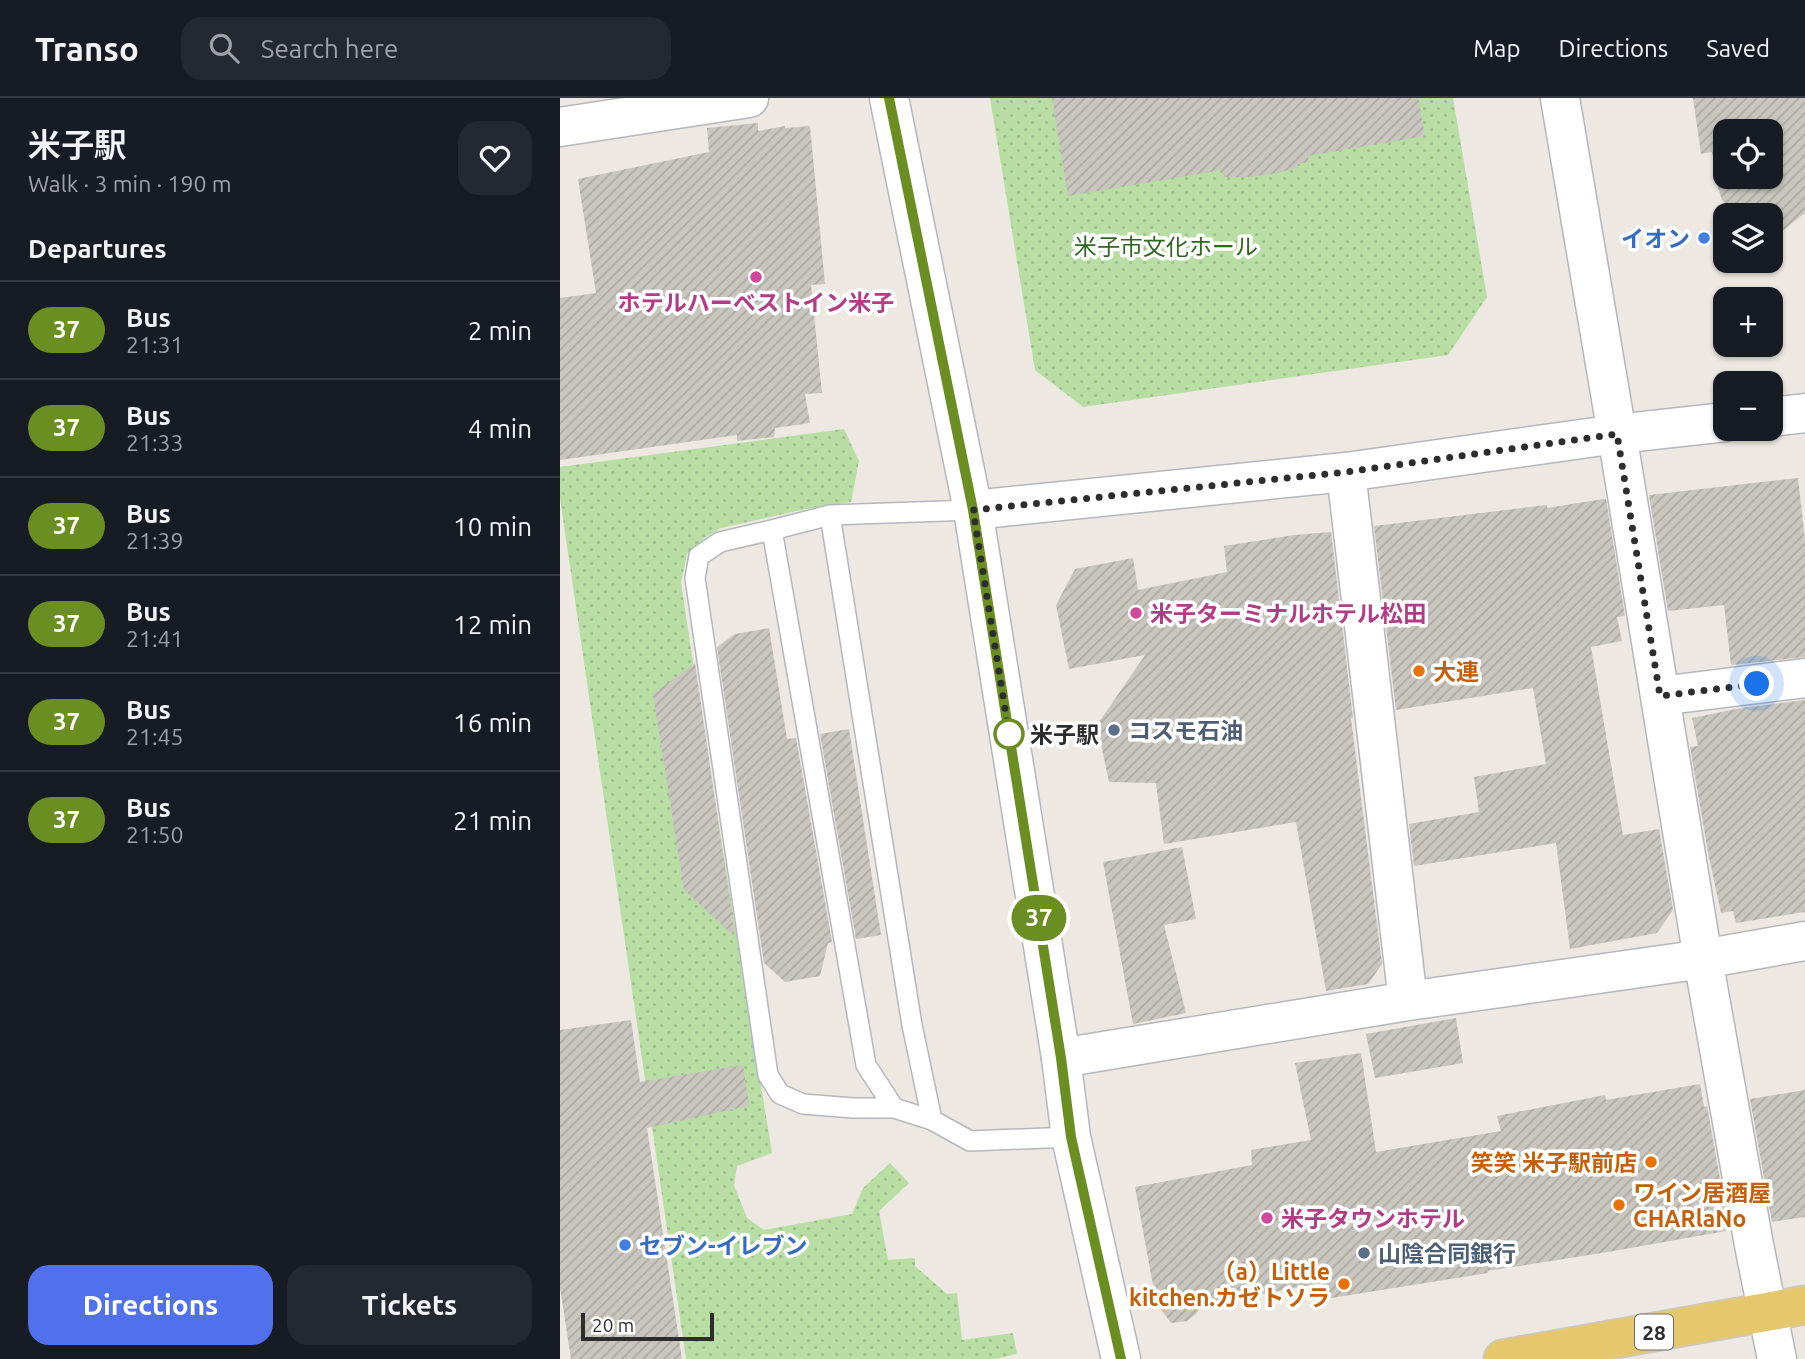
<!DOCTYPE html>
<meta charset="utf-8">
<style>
:root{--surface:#171b24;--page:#242831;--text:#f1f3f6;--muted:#9ea1a6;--line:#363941;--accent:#5170eb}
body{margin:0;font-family:Ubuntu,"Noto Sans JP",sans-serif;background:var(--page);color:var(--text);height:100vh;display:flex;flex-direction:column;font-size:26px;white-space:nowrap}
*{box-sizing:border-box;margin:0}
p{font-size:23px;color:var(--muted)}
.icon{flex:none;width:38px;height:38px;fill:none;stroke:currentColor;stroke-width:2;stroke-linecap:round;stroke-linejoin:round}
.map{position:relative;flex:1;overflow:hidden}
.side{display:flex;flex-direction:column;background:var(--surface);width:560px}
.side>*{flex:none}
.badge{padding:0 14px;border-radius:23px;font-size:24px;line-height:46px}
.buttons{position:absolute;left:1153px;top:21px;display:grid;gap:14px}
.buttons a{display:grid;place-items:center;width:70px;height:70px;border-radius:14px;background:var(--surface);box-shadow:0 2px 5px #0004;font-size:35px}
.scale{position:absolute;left:21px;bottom:18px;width:133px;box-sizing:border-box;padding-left:7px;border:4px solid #2d2d2d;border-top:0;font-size:19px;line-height:24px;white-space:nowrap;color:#2d2d2d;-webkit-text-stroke:5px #fff;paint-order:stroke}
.you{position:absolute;width:35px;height:35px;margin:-18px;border:5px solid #fff;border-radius:50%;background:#1a73e8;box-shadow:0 0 0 10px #1a73e833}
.map>.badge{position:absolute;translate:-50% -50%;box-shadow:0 0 0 4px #fff}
h2{padding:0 28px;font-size:26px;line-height:63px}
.round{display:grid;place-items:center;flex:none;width:74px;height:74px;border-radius:21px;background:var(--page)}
.summary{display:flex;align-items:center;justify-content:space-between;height:119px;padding:0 28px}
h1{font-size:33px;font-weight:600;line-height:52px}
.cta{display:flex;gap:14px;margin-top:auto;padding:14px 28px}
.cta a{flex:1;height:80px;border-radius:21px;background:var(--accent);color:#fff;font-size:28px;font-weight:600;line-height:80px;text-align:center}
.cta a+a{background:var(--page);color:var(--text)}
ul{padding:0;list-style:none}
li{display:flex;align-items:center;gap:21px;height:98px;padding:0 28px;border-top:2px solid var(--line)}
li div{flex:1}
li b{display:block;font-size:26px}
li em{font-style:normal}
li .badge{min-width:77px;font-weight:700;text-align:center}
header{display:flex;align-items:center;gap:42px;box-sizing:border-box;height:98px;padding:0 35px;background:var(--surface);border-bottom:2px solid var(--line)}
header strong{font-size:33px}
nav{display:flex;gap:38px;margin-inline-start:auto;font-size:24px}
.search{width:490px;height:63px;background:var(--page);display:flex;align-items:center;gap:18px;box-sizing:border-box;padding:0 24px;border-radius:21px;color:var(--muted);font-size:26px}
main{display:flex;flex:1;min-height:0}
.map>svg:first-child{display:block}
.park{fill:url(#park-dots)}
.building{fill:url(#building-hatch);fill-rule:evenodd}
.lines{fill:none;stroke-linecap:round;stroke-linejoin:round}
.service-casing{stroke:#b5b7bf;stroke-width:22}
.minor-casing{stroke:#b5b7bf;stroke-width:41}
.tertiary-casing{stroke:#b5b7bf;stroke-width:41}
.secondary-casing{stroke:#b5b7bf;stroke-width:41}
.primary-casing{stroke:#c8c8c8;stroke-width:41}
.service{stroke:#fff;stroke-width:19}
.minor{stroke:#fff;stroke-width:38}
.tertiary{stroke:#fff;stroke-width:38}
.secondary{stroke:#fff;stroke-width:38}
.primary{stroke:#e5c86e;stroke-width:38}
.line-casing{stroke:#fff;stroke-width:16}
.line{stroke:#6b8e23;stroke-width:10}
.walk{stroke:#2d2d2d;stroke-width:7;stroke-dasharray:0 12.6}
.shop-dot{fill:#3f7fe0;stroke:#fff;stroke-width:2.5}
.hotel-dot{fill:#d1479c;stroke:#fff;stroke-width:2.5}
.food-dot{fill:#e8710a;stroke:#fff;stroke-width:2.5}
.service-dot{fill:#5c6f8a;stroke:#fff;stroke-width:2.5}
.stop-dot{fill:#fff;stroke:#6b8e23;stroke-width:3.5}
.labels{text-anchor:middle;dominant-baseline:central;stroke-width:7;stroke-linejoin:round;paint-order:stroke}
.shield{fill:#fff;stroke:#6c6c6c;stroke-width:2}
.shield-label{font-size:21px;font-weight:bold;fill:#2d2d2d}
.shop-label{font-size:23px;font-weight:bold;fill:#366cbe;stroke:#fff;text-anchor:end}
.park-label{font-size:23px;fill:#316622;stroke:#fff}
.hotel-label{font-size:23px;font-weight:bold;fill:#b23c85;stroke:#fff;text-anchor:start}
.food-label{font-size:23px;font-weight:bold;fill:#c56008;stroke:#fff;text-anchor:start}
.service-label{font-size:23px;font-weight:bold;fill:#4e5e75;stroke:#fff;text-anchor:start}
.stop-label{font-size:23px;font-weight:bold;fill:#2d2d2d;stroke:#fff;text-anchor:start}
</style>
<header>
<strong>Transo</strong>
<div class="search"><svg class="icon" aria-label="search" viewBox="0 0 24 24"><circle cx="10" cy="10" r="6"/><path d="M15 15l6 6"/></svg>Search here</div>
<nav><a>Map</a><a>Directions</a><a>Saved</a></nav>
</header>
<main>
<section class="side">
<div class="summary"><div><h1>米子駅</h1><p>Walk · 3 min · 190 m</p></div><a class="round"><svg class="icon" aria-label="heart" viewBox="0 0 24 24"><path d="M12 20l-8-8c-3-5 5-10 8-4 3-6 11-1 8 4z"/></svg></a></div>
<h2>Departures</h2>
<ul>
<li><span class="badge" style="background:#6b8e23;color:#fff">37</span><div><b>Bus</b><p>21:31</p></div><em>2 min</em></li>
<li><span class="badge" style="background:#6b8e23;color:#fff">37</span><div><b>Bus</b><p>21:33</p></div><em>4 min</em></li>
<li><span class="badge" style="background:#6b8e23;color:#fff">37</span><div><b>Bus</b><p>21:39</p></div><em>10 min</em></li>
<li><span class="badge" style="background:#6b8e23;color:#fff">37</span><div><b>Bus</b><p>21:41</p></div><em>12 min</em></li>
<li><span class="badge" style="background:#6b8e23;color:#fff">37</span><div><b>Bus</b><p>21:45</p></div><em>16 min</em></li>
<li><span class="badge" style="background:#6b8e23;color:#fff">37</span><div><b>Bus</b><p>21:50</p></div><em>21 min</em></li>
</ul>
<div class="cta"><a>Directions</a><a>Tickets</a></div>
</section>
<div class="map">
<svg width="1245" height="1261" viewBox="0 0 1245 1261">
<defs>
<pattern id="park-dots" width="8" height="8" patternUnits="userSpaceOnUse" patternTransform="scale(1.75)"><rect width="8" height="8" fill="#b8dea3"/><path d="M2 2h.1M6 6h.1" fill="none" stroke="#9ebf8d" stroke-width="1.8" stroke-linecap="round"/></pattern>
<pattern id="building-hatch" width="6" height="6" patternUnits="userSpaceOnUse" patternTransform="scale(1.75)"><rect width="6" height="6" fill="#c9c6bf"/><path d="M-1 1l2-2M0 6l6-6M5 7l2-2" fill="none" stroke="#adaaa4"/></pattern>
</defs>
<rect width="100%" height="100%" fill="#ede8e1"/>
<path class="park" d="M 430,0 L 893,0 L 927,199 L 888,257 L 523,309 L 475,272 Z
M 284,331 L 299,363 L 291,404 L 241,412 L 161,430 L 143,441 L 127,456 L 121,485 L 142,623 L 212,1055 L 177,1068 L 174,1087 L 187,1120 L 204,1132 L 292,1116 L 303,1090 L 330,1065 L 349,1085 L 319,1113 L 328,1162 L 355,1160 L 355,1168 L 387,1196 L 397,1195 L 402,1242 L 453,1235 L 457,1256 L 435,1261 L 126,1261 L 0,400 L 0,369 Z"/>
<path class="building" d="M 492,0 L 858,0 L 865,38 L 748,58 L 749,64 L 738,66 L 738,70 L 711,76 L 689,79 L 663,79 L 662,72 L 508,98 Z
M 1133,0 L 1245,0 L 1245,115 L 1211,142 L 1211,117 L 1178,117 L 1172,113 L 1162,102 L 1157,87 L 1152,54 L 1141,56 ZM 1166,33 L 1211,33 L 1211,79 L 1166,79 Z
M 198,25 L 198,33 L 225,28 L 225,30 L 250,28 L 265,186 L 251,187 L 262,295 L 245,296 L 250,325 L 215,330 L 214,339 L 177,343 L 177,337 L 0,362 L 0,200 L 36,195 L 18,81 L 149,54 L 147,30 Z
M 1238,380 L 1245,442 L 1245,559 L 1171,567 L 1164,507 L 1108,513 L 1089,397 Z
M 1043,401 L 1046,401 L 1065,518 L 1057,519 L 1062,543 L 1031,549 L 1063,737 L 1099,731 L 1113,812 L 1097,835 L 1010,851 L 996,745 L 854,768 L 849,726 L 919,714 L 914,679 L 986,666 L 973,590 L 836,612 L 814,428 L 987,407 L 987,410 Z
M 771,434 L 793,620 L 791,620 L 822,866 L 808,886 L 766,893 L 736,724 L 604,746 L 596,685 L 549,684 L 537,627 L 585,557 L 509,571 L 496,507 L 515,471 L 573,460 L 578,492 L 667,474 L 664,448 L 734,437 Z
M 209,530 L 227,641 L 236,640 L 272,844 L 268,845 L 260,878 L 225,884 L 204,865 L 157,549 L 175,536 Z
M 135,565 L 175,839 L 124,792 L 93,596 Z
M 1245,602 L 1245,814 L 1176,825 L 1173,813 L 1161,815 L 1149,759 L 1149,760 L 1130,649 L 1138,648 L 1132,620 L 1176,611 Z
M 289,631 L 321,837 L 296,841 L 260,636 Z
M 622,749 L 636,821 L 604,827 L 626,915 L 573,926 L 543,764 Z
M 896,920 L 903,965 L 815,980 L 806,936 Z
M 71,922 L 80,984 L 183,967 L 189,1008 L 87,1030 L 122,1261 L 11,1261 L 0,1190 L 0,932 Z
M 801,955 L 816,1054 L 941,1033 L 937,1018 L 1045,997 L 1046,1002 L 1140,986 L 1144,1009 L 1147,1008 L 1169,1131 L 1166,1131 L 1166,1133 L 1048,1154 L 927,1173 L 928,1175 L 765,1201 L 762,1185 L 642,1207 L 636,1216 L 627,1223 L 611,1225 L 596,1204 L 575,1089 L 692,1067 L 691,1052 L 751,1042 L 735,965 Z
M 1245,992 L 1245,1119 L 1212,1124 L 1190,1001 Z"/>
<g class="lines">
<defs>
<path id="service" d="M 270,417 L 352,927 L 372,1022 L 410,1043 L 511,1039
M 212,432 L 306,967 L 334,1010 L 372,1022
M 334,1010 L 293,1010 L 243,1006 L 220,996 L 208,977 L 135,480 L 139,458 L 160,444 L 212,432 L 270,417 L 413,412"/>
<path id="minor" d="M 0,29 L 189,0
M 1057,336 L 1143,861 L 1194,1147 L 1217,1261
M 786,374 L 848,903
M 1100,598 L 1245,580
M 501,960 L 848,903 L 1143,861 L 1245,843"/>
<path id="tertiary" d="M 1211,319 L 1245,315
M 1057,336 L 1166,324
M 413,412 L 786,374 L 1057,336 L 1000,0"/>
<path id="secondary" d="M 329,0 L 413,412 L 501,960 L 511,1039 L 561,1261"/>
<path id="primary" d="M 943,1261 L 1245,1207"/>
</defs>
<use href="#service" class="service-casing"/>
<use href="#minor" class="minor-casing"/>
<use href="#tertiary" class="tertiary-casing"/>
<use href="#secondary" class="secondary-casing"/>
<use href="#primary" class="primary-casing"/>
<use href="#service" class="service"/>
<use href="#minor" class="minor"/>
<use href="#tertiary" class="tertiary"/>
<use href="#secondary" class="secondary"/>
<use href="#primary" class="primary"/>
</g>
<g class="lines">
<defs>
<path id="line" d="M 329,0 L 413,412 L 501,960 L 511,1039 L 561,1261"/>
</defs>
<use href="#line" class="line-casing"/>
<use href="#line" class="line"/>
<path class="walk" d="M 449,636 L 451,648 L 413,412 L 786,374 L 1057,336 L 1100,598 L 1197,586"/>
</g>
<g class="shop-dot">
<circle cx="1144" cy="140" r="7"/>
<circle cx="65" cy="1147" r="7"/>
</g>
<g class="hotel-dot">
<circle cx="196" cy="179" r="7"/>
<circle cx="576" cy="515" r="7"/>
<circle cx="707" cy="1120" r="7"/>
</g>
<g class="food-dot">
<circle cx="859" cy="573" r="7"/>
<circle cx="1091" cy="1064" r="7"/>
<circle cx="1059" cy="1107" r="7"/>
<circle cx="784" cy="1186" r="7"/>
</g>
<g class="service-dot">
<circle cx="554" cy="632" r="7"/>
<circle cx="804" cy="1155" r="7"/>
</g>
<circle class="stop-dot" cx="449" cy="636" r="14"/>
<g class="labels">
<rect class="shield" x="1075" y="1216.5" width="38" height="35" rx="5"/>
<g class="shield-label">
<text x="1094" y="1234">28</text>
</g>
<g class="shop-label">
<text x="1130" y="140">イオン</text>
<text x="79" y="1147" text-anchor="start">セブン-イレブン</text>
</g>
<g class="park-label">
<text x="606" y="148">米子市文化ホール</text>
</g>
<g class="hotel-label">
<text x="196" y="204" text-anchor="middle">ホテルハーベストイン米子</text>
<text x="590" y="515">米子ターミナルホテル松田</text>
<text x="721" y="1120">米子タウンホテル</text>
</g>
<g class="food-label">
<text x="873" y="573">大連</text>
<text x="1077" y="1064" text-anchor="end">笑笑 米子駅前店</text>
<text x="1073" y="1094">ワイン居酒屋<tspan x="1073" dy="26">CHARlaNo</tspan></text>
<text x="770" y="1173" text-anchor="end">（a）Little<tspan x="770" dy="26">kitchen.カゼトソラ</tspan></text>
</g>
<g class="service-label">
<text x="568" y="632">コスモ石油</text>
<text x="818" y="1155">山陰合同銀行</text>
</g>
<g class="stop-label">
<text x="470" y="636">米子駅</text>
</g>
</g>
</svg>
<div class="buttons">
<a><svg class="icon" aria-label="locate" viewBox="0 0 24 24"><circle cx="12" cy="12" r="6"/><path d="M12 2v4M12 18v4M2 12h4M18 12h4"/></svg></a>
<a><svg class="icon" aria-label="layers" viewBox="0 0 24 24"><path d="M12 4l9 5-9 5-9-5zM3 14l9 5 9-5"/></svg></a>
<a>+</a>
<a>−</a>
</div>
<div class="scale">20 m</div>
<div class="you" style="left:1197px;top:586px"></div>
<b class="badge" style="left:479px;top:820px;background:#6b8e23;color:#fff">37</b>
</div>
</main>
